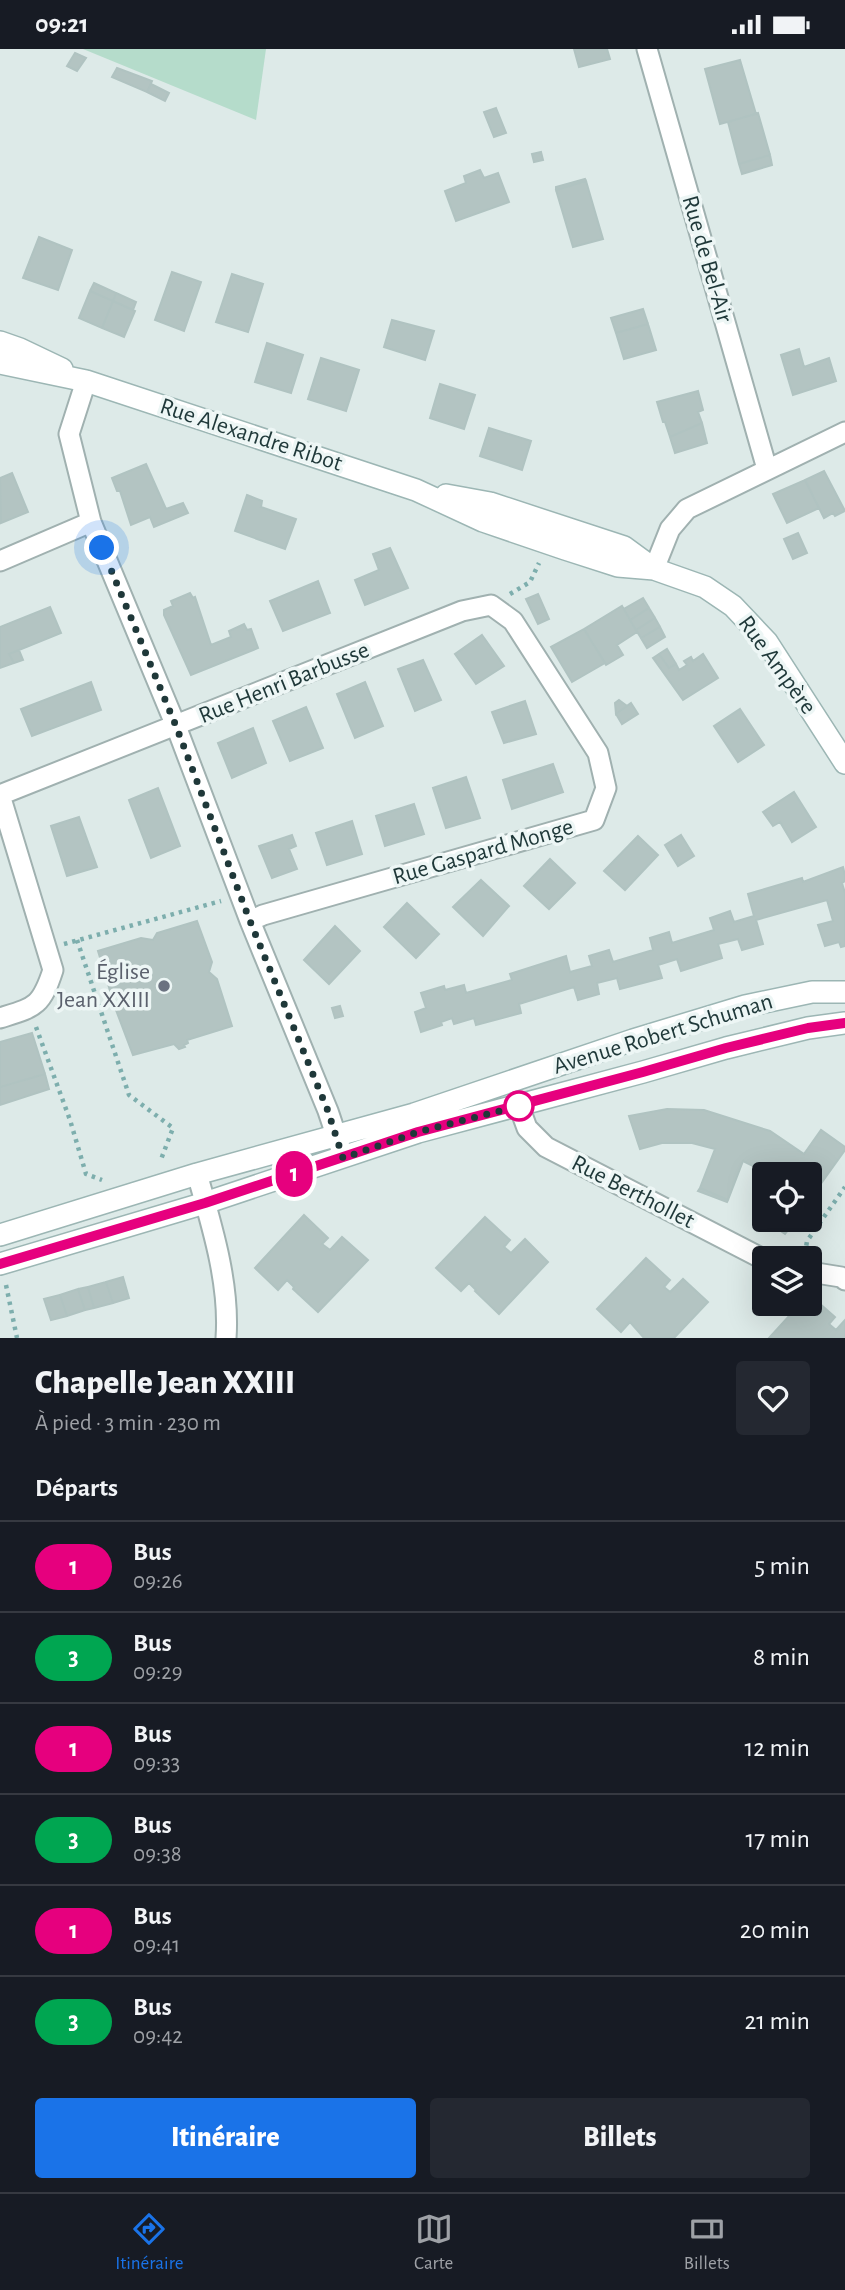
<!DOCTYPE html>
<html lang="fr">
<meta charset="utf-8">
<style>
:root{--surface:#171b24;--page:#242831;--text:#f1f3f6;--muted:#9ea1a6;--line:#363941;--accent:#1a73e8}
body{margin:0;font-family:"Alegreya Sans",sans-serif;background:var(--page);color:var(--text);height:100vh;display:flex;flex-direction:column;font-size:26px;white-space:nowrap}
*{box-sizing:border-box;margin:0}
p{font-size:23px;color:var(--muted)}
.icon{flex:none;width:38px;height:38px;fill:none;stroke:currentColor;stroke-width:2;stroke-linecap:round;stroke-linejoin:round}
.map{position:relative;height:1289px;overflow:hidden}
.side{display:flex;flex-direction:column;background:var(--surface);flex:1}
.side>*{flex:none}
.badge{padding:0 14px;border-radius:23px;font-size:24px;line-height:46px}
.fabs{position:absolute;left:752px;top:1113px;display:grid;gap:14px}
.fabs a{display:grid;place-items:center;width:70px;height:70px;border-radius:7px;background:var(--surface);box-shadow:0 7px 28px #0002;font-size:35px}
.you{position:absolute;width:35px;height:35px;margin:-18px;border:5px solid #fff;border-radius:50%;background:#1a73e8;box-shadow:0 0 0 10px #1a73e833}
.map>.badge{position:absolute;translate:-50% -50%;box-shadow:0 0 0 4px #fff}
h2{padding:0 35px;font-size:26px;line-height:63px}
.round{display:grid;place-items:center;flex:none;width:74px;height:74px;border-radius:7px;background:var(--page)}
.summary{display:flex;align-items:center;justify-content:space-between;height:119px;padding:0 35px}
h1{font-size:33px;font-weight:800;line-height:52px}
.cta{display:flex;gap:14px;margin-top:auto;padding:14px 35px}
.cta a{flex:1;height:80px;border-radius:7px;background:var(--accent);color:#fff;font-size:28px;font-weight:800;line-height:80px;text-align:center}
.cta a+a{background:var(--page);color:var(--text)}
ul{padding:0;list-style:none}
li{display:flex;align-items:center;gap:21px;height:91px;padding:0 35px;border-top:2px solid var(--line)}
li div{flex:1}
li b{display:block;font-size:26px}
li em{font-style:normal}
li .badge{min-width:77px;font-weight:700;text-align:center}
.status{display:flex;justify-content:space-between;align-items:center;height:49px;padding:0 35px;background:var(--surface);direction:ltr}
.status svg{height:19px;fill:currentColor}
.tab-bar{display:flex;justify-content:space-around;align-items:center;height:98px;border-top:2px solid var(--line);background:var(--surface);font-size:19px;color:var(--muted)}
.tab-bar a{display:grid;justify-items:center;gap:4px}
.tab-bar .current{color:var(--accent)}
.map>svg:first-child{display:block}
.green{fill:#b5dccb}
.building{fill:#b3c4c2;stroke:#b0c3c1;stroke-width:2}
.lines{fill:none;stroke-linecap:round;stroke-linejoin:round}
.minor-casing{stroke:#a0b1b0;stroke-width:23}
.secondary-casing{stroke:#9cb6b4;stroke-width:24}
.path{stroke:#7daead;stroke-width:4.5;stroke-dasharray:3.5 5;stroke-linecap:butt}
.minor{stroke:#fff;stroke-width:19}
.secondary{stroke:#fff;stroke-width:21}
.line-casing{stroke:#fff;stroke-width:16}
.line{stroke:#e6007e;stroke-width:10}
.walk{stroke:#1f3839;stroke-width:7;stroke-dasharray:0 12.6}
.worship-dot{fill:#6b7280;stroke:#edf6f5;stroke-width:2.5}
.stop-dot{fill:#fff;stroke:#e6007e;stroke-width:3.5}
.labels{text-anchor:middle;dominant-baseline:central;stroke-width:7;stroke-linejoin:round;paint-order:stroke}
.street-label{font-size:24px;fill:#1f3839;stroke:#edf6f5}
.worship-label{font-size:24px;fill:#5b616d;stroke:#edf6f5;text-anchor:end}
</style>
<div class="status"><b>09:21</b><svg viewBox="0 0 49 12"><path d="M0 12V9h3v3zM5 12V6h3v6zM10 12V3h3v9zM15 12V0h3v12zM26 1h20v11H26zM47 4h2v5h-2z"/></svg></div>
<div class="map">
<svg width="845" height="1289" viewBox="0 0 845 1289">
<rect width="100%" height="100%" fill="#ddeae8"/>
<path class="green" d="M 83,0 L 266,0 L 256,71 Z"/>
<path class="building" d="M 574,0 L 607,0 L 610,10 L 579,18 Z
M 75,4 L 86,9 L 77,22 L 67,17 Z
M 740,11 L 756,65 L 720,75 L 705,20 Z
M 117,19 L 152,32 L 147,43 L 112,28 Z
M 151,35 L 169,44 L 165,52 L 147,43 Z
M 496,59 L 506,84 L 494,88 L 484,63 Z
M 758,64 L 770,106 L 739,115 L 728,73 Z
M 541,103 L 543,111 L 534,113 L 532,105 Z
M 770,106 L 772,116 L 742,125 L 739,115 Z
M 480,121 L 484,129 L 498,124 L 509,153 L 456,172 L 445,142 L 466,134 L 464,127 Z
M 585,130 L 586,132 L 556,141 L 556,138 Z
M 586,132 L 603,190 L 573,198 L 556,141 Z
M 39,188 L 72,201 L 58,241 L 23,229 Z
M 172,223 L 201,233 L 184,282 L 155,271 Z
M 232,225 L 263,235 L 248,283 L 216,273 Z
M 94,234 L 116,244 L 113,252 L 90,242 Z
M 90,242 L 113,252 L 102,279 L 79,269 Z
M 116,244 L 136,253 L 133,261 L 113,252 Z
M 113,252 L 135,262 L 124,288 L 102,279 Z
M 643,260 L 648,275 L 616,284 L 611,269 Z
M 392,271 L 434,282 L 425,311 L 384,298 Z
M 648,275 L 656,301 L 624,310 L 616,284 Z
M 267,294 L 303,306 L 291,344 L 255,333 Z
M 799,300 L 804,318 L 829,309 L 836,332 L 793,346 L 781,306 Z
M 321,309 L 359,321 L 346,362 L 308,350 Z
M 440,335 L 475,346 L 464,380 L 430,369 Z
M 698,342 L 703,361 L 698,363 L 702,374 L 670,388 L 665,373 L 663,373 L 657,353 Z
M 702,374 L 707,394 L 675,404 L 670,388 Z
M 489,379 L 531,392 L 522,421 L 480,407 Z
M 146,415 L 166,460 L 183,454 L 188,464 L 154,478 L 150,468 L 131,476 L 120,442 L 117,442 L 112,429 Z
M 824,422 L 845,462 L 835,467 L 833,464 L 824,469 L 805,431 Z
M 12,424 L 28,463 L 1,474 L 0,429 Z
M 805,431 L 819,459 L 787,474 L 773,445 Z
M 247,446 L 262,452 L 261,458 L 296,470 L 285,500 L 235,482 Z
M 798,484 L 807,504 L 793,510 L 784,490 Z
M 390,499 L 408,539 L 365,556 L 355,531 L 379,521 L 373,505 Z
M 318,532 L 330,564 L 283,582 L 270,552 Z
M 190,544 L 193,549 L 195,548 L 211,596 L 231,588 L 229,582 L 244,575 L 247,581 L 251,580 L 258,599 L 191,626 L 164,566 L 164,561 L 173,557 L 171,552 Z
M 538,545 L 549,570 L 538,575 L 526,550 Z
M 643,549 L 649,559 L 630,571 L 624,560 Z
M 622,557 L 637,583 L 617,596 L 623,606 L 606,616 L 584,580 Z
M 50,558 L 61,584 L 9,605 L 14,614 L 0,619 L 0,578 Z
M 649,559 L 655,569 L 636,581 L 630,571 Z
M 655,569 L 660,578 L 641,589 L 636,581 Z
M 660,578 L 665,588 L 647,599 L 641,589 Z
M 584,580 L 605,614 L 572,633 L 551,598 Z
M 482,586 L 504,617 L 476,635 L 455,605 Z
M 667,600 L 676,615 L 669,619 L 659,605 Z
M 19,601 L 23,611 L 14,614 L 9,605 Z
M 659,605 L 669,619 L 676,615 L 679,621 L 687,616 L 684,612 L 691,608 L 693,612 L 703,605 L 718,629 L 683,651 L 653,609 Z
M 423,611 L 441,651 L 415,662 L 398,620 Z
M 91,633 L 101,661 L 32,687 L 21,660 Z
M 365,633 L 383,677 L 355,689 L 337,645 Z
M 619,651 L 627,657 L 616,665 L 615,654 Z
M 525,652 L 536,685 L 504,694 L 492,663 Z
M 631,654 L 638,665 L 622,675 L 616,665 Z
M 306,658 L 323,699 L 290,712 L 273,672 Z
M 740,660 L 764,696 L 738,713 L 714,677 Z
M 253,679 L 266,714 L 232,729 L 218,694 Z
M 553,715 L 563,743 L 512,760 L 503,731 Z
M 466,728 L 480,769 L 446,779 L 433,739 Z
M 158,739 L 180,797 L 151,809 L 129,751 Z
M 794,743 L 816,778 L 792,793 L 780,773 L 773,777 L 763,763 Z
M 414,755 L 424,785 L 385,797 L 376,767 Z
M 79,768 L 97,818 L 67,827 L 51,777 Z
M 352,772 L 362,805 L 327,816 L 316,784 Z
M 292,786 L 296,797 L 289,800 L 297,820 L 272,829 L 259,797 Z
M 681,786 L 694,807 L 678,817 L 665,796 Z
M 638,787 L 658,806 L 625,841 L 604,822 Z
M 550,810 L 575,834 L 549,860 L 524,837 Z
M 843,818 L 845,826 L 845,832 L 842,834 L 845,844 L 845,897 L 841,898 L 839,893 L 825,897 L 818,876 L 833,872 L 827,851 L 756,871 L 763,895 L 742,901 L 738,890 L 718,895 L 722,909 L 681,922 L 677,910 L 658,916 L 662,929 L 620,940 L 617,929 L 597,934 L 599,945 L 578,951 L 574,938 L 519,955 L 521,964 L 476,976 L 474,969 L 454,975 L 452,969 L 441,973 L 442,976 L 421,983 L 415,963 L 426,959 L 421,944 L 444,937 L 445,941 L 464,936 L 466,944 L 512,931 L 510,925 L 566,907 L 570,923 L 592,917 L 589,907 L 609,901 L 613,913 L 653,901 L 650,889 L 669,883 L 672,894 L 714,881 L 710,869 L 730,862 L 734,873 L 754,867 L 748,845 L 802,829 L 803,833 Z
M 481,831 L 509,857 L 483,887 L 453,858 Z
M 407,854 L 439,885 L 416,909 L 384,878 Z
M 197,872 L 212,913 L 209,923 L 217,930 L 232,977 L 187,991 L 188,994 L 184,996 L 185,998 L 179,1000 L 174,995 L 133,1006 L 116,961 L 121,952 L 119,948 L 111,945 L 98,902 L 141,889 L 153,891 L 157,884 Z
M 335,877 L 360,902 L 329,935 L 304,911 Z
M 340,957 L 343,967 L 335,969 L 332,959 Z
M 32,984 L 45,1025 L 0,1038 L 0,993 Z
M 45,1025 L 49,1040 L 0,1056 L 0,1038 Z
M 667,1060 L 704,1061 L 770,1082 L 804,1105 L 821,1081 L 845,1098 L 845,1101 L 810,1150 L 810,1125 L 769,1125 L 743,1112 L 728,1151 L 700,1139 L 715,1100 L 692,1094 L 662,1094 L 640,1100 L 629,1067 Z
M 700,1139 L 728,1151 L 727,1153 L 698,1142 Z
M 304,1166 L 328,1189 L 322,1195 L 330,1201 L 342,1188 L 368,1211 L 318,1263 L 293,1240 L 294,1238 L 287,1231 L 278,1241 L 255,1219 Z
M 759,1166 L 765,1171 L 789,1180 L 785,1185 L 759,1167 Z
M 485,1168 L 510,1191 L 504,1198 L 511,1204 L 525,1190 L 548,1213 L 499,1265 L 475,1242 L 476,1241 L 469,1234 L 461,1242 L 436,1219 Z
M 769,1171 L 796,1171 L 789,1180 Z
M 646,1209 L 670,1231 L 664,1238 L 670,1243 L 683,1230 L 708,1253 L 674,1289 L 644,1289 L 630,1273 L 621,1283 L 597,1260 Z
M 123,1228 L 129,1249 L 113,1254 L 106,1233 Z
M 106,1233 L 113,1254 L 94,1259 L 88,1238 Z
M 88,1238 L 94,1259 L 85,1261 L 78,1240 Z
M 78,1240 L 85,1261 L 67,1267 L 60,1246 Z
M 60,1246 L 67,1267 L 51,1271 L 44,1250 Z
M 810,1246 L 835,1268 L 829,1275 L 836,1281 L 845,1271 L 845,1289 L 769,1289 L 800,1255 L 810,1255 Z"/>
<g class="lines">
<defs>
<path id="minor" d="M 647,0 L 767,420
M 86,332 L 69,385 L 91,473 L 176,677 L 250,872 L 328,1062 L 341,1101
M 0,512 L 91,473
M 654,520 L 670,480 L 687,460 L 845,383
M 0,746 L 462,562 L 491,556 L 513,572 L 598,704 L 606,739 L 594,771 L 263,866 L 250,872
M 0,969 C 35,958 41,958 53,921 L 0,746
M 519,1057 L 527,1079 L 546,1098 L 765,1211
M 197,1125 C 212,1177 230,1235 226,1289
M 810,1223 L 841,1228 L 845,1231"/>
<path id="secondary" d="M 0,293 L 20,300 L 62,320
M 0,314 L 86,332 L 416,441 L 483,472 L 565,500 L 618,517 L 654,520 L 705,538 L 733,557 L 767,593 L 845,714
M 446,446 L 490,454 L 624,498 L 654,520
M 0,1186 L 197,1125 L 414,1065 L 633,991 L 745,957 L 812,943 L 845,943
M 0,1215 L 205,1154 L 418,1083 L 643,1023 L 726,999 L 808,979 L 845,974"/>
</defs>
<use href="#minor" class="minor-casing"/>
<use href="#secondary" class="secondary-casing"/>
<path class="path" d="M 510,545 L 530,533 L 539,514
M 77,891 L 129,1046 L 173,1079 L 160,1113
M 64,895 L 221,852
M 36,978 L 70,1071 L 86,1125 L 102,1131
M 805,1205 L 807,1192 L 845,1138
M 6,1236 L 17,1289"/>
<use href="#minor" class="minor"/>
<use href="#secondary" class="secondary"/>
</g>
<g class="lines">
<defs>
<path id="line" d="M 0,1215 L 205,1154 L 418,1083 L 643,1023 L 726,999 L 808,979 L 845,974"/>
</defs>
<use href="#line" class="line-casing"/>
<use href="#line" class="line"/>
<path class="walk" d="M 102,499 L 176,677 L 250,872 L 328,1062 L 343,1109 L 418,1083 L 519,1057"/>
</g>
<circle class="worship-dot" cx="164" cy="937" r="7"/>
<circle class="stop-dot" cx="519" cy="1057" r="14"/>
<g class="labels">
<g class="street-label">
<text transform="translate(707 210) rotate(74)">Rue de Bel-Air</text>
<text transform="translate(251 386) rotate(18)">Rue Alexandre Ribot</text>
<text transform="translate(777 616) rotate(54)">Rue Ampère</text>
<text transform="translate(284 634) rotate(-22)">Rue Henri Barbusse</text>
<text transform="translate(483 803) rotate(-16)">Rue Gaspard Monge</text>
<text transform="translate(663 985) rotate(-17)">Avenue Robert Schuman</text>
<text transform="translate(633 1143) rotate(27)">Rue Berthollet</text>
</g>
<g class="worship-label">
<text x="150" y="923">Église<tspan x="150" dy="28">Jean XXIII</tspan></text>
</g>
</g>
</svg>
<div class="fabs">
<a><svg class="icon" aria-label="locate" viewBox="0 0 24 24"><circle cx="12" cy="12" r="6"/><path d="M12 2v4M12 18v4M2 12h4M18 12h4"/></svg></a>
<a><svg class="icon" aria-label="layers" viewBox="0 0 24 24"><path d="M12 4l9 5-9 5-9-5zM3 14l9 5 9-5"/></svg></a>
</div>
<div class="you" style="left:102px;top:499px"></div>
<b class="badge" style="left:294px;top:1125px;background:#e6007e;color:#fff">1</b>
</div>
<section class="side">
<div class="summary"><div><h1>Chapelle Jean XXIII</h1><p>À pied · 3 min · 230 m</p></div><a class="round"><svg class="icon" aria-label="heart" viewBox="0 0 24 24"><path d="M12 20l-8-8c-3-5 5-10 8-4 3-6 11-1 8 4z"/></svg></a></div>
<h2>Départs</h2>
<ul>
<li><span class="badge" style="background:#e6007e;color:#fff">1</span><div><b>Bus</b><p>09:26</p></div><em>5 min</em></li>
<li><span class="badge" style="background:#00a651;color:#fff">3</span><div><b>Bus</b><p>09:29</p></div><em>8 min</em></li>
<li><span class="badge" style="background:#e6007e;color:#fff">1</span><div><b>Bus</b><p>09:33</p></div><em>12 min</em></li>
<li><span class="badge" style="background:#00a651;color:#fff">3</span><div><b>Bus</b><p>09:38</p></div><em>17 min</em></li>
<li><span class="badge" style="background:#e6007e;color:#fff">1</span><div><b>Bus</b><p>09:41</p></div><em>20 min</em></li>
<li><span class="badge" style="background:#00a651;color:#fff">3</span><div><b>Bus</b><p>09:42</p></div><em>21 min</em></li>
</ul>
<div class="cta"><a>Itinéraire</a><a>Billets</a></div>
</section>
<nav class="tab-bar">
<a class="current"><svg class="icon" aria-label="directions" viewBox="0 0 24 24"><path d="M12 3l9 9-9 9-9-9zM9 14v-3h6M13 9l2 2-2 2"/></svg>Itinéraire</a>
<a><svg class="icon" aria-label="map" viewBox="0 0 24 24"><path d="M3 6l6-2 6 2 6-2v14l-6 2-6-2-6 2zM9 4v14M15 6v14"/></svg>Carte</a>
<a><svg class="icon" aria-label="tickets" viewBox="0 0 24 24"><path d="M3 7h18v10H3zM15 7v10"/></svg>Billets</a>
</nav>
